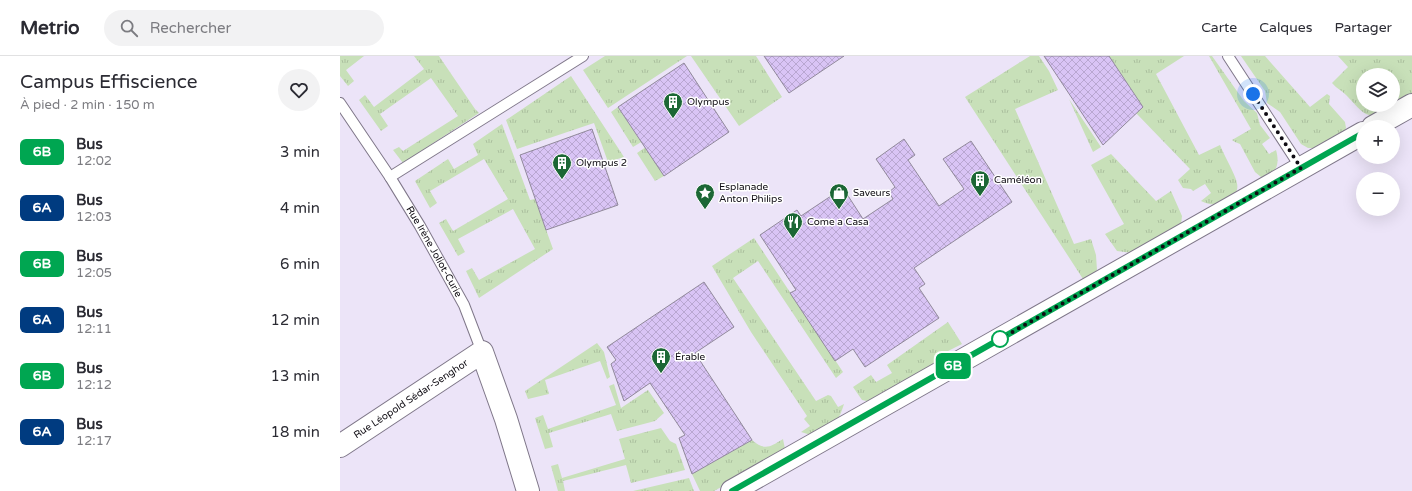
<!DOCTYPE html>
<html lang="fr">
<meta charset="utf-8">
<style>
:root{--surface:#fff;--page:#f2f2f3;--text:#2b2b33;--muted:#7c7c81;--line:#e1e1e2}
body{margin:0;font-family:"Varela Round",sans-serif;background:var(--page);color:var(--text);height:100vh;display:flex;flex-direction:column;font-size:15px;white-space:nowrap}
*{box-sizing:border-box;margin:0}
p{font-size:13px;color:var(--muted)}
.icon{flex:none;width:22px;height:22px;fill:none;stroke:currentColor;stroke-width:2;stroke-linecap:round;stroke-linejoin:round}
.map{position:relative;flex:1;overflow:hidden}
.sheet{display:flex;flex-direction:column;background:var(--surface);width:340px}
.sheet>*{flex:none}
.badge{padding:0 8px;border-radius:6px;font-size:14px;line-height:26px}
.controls{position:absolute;left:1016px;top:12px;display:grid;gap:8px}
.controls a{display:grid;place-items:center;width:44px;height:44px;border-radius:50%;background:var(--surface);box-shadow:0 4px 16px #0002;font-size:20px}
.you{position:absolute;width:20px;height:20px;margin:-10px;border:3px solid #fff;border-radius:50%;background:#1a73e8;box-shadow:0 0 0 6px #1a73e833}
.map>.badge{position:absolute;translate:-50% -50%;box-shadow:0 0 0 2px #fff}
.round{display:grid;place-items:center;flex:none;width:42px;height:42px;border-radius:21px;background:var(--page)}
.head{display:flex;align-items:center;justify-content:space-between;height:68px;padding:0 20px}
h1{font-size:19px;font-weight:600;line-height:30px}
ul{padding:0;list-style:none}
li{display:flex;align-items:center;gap:12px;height:56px;padding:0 20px}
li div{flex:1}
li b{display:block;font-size:15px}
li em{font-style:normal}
li .badge{min-width:44px;font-weight:700;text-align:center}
header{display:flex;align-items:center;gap:24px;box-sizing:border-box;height:56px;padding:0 20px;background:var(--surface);border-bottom:1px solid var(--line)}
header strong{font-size:19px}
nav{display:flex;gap:22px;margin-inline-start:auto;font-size:14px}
.search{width:280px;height:36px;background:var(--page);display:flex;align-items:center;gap:10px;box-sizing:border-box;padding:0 14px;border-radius:22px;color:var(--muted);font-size:15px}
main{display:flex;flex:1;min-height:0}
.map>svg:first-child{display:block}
.grass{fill:url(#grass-tufts);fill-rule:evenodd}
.building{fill:url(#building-cross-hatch);stroke:#91899b}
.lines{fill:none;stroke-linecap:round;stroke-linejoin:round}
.lane-casing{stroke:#7f7789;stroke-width:12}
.secondary-casing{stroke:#7f7789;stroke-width:24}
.lane{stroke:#fff;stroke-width:10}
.secondary{stroke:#fff;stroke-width:22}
.line-casing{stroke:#fff;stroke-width:9}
.line{stroke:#00a651;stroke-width:6}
.walk{stroke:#0f0c13;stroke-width:4;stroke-dasharray:0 7.2}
.stop-dot{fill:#fff;stroke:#00a651;stroke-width:2}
.labels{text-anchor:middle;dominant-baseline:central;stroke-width:3;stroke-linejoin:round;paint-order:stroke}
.poi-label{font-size:10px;fill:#0f0c13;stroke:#fff;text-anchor:start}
.street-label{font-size:10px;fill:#0f0c13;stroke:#fff}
</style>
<header>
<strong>Metrio</strong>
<div class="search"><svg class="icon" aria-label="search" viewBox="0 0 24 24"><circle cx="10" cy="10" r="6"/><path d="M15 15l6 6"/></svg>Rechercher</div>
<nav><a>Carte</a><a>Calques</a><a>Partager</a></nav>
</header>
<main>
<section class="sheet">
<div class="head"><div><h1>Campus Effiscience</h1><p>À pied · 2 min · 150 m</p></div><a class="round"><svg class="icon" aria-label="heart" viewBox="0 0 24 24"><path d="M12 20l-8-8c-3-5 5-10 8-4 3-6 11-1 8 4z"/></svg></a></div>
<ul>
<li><span class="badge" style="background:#00a651;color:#fff">6B</span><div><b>Bus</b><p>12:02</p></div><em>3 min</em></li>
<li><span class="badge" style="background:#003b80;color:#fff">6A</span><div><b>Bus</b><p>12:03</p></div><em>4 min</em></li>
<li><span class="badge" style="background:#00a651;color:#fff">6B</span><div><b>Bus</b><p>12:05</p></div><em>6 min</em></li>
<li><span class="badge" style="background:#003b80;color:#fff">6A</span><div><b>Bus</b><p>12:11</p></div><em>12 min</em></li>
<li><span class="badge" style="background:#00a651;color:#fff">6B</span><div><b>Bus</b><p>12:12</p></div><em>13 min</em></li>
<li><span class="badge" style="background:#003b80;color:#fff">6A</span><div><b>Bus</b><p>12:17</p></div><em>18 min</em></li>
</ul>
</section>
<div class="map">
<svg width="1072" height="435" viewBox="0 0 1072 435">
<defs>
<pattern id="grass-tufts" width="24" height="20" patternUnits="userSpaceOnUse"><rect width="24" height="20" fill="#c8e0b9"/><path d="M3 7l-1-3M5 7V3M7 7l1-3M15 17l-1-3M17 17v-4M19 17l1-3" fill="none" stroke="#abbf9e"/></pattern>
<pattern id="building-cross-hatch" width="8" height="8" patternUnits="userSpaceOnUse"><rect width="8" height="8" fill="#d9c4f5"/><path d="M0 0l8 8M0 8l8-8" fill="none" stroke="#b9a7d1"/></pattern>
</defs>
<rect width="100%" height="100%" fill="#ece4f8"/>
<path class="grass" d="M 0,0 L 24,0 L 6,14 L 14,25 L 8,30 L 0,20 Z
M 74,0 L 99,0 L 135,53 L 139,57 L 63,107 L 53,94 L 59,91 L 63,95 L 118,60 L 91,22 L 40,58 L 48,70 L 41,75 L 19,44 L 25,39 L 34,51 L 84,13 Z
M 265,0 L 347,0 L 268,52 L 243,14 Z
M 351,0 L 416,0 L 442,41 L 399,70 Z
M 690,0 L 699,0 L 709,15 L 718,34 L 675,53 L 734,188 L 751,183 L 756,199 L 757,214 L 748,223 L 743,223 L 625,41 Z
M 769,0 L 844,0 L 816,18 L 859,99 L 880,89 C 883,96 887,104 891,112 C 898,127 903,136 885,145 C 876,150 870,149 861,145 L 871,137 L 865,128 L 853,135 L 851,133 L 843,132 L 838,124 L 850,113 L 796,57 L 803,51 Z
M 869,0 L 872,0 L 904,45 L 917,57 L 920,69 L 930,82 L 922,88 L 929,98 L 936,94 C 940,107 937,120 921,121 L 915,116 L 900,88 L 895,86 L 892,84 L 911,73 Z
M 901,0 L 925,0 L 970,51 L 987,38 L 990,40 L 989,48 L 1005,66 L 1006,72 L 1003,78 L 976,92 L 968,92 L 961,88 L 940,56 L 927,47 L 925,35 Z
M 998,0 L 1072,0 L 1072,41 C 1063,46 1039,62 1029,59 C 1021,57 1014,47 1008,41 C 1003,35 997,33 992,27 L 1008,11 ZM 1023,19 L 1053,19 L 1053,49 L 1023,49 Z
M 231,20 L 284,101 L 268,106 L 254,67 L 177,93 L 166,64 Z
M 729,43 L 761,91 L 753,96 Z
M 278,51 L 299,83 L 310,75 L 313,79 L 293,91 L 271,56 Z
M 162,68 L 190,144 L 195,143 L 213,193 L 139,242 L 126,215 L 132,212 L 139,224 L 195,193 L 173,153 L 118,183 L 125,196 L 118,200 L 99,167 L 106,163 L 113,175 L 168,143 L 144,103 L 90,135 L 97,147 L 90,152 L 75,125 L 108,103 L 114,113 L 138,99 L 133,88 Z
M 316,84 L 318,87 L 307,94 L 324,120 L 315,125 L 297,97 Z
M 771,98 L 816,145 L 831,135 L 842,160 L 841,168 L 834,175 L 792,197 L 777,195 L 765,178 L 784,168 L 751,109 Z
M 414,182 L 503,316 L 496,322 L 418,205 L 393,222 L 476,345 L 488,339 L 491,340 L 498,351 L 504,348 C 497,371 491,370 471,379 L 461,376 L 470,370 L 464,363 L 467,360 L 411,276 L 372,210 Z
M 608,266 L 622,288 L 608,295 L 611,302 L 531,346 L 522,344 L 513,331 L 531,319 L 536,326 L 552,317 L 547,309 Z
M 257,287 L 264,296 L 270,321 L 267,323 L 260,305 L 205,324 L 209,338 L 188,343 L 185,335 Z
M 274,328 L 281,352 L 308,334 L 324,357 L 315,365 L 277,375 L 271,358 L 209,377 L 213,391 L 205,393 L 195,362 L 203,359 L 208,373 L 276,349 L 269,330 Z
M 321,372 L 330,385 L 336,388 L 345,414 L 291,427 L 286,409 L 223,425 L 225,435 L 218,435 L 211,410 L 218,408 L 222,422 L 285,403 L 279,383 Z
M 443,383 L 445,393 L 438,400 L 374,435 L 360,435 L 352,418 L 412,384 C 425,395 430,391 443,383 Z
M 349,422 L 354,435 L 293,435 Z"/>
<path class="building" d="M 424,0 L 504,0 L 449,37 Z
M 704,0 L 769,0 L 803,51 L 763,89 Z
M 344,7 L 389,76 L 324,120 L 278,51 Z
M 252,73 L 278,149 L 206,174 L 180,99 Z
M 564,83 L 575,99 L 568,104 L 599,150 L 624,133 L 603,103 L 631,85 L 672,146 L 574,212 L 585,228 L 579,232 L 599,262 L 525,311 L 513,293 L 495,305 L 450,237 L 456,234 L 420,179 L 457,154 L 461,160 L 503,132 L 523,163 L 553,143 L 549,136 L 555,131 L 536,103 Z
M 364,226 L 394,271 L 355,297 L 412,384 L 352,418 L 339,382 L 345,379 L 310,327 L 284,345 L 271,308 L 276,304 L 267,291 Z"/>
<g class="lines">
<defs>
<g id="lane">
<path d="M 888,0 L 961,112"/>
<path id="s1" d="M 0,47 L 50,121 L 80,170 L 124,249 L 142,296"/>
<path d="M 50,121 L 243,0"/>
</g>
<g id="secondary">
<path d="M 1033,71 L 1072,49"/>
<path id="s2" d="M 0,390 L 142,296 L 166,363 L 188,435"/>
<path d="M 392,435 L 1023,77"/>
</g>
</defs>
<use href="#lane" class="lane-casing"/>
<use href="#secondary" class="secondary-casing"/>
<use href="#lane" class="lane"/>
<use href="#secondary" class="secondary"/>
</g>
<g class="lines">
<defs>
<path id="line" d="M 392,435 L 1023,77"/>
</defs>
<use href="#line" class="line-casing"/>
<use href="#line" class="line"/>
<path class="walk" d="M 660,283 L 961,112 L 913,38"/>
</g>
<defs>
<symbol id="building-pin" viewBox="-11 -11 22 30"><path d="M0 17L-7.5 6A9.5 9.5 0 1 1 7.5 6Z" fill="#1c6735" stroke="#fff"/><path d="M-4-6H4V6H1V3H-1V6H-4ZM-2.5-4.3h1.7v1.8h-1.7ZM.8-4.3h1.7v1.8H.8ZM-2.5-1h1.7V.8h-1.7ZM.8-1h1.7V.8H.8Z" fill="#fff"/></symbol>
<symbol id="sight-pin" viewBox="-11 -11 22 30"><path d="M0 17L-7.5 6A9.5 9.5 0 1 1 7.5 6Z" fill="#1c6735" stroke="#fff"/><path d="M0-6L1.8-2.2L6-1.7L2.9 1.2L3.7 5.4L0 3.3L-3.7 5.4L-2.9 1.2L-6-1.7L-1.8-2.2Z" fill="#fff"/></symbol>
<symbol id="shop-pin" viewBox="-11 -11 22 30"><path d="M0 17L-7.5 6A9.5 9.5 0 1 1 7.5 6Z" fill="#1c6735" stroke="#fff"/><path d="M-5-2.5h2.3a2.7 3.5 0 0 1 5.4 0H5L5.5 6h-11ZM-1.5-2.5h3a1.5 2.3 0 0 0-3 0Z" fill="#fff"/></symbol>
<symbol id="restaurant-pin" viewBox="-11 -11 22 30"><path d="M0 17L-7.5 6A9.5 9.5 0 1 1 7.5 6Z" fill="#1c6735" stroke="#fff"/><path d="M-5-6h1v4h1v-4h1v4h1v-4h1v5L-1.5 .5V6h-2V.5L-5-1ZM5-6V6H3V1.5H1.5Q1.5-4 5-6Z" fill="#fff"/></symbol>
</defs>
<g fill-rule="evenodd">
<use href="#building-pin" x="322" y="35" width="22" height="30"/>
<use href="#building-pin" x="211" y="96" width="22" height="30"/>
<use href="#building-pin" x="629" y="113" width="22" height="30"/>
<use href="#sight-pin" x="354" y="126" width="22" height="30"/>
<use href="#shop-pin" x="488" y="126" width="22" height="30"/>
<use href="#restaurant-pin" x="442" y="155" width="22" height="30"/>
<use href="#building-pin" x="310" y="290" width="22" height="30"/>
</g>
<circle class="stop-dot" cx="660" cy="283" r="8"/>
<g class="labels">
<g class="poi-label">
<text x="347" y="46">Olympus</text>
<text x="236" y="107">Olympus 2</text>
<text x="654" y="124">Caméléon</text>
<text x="379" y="131">Esplanade<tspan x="379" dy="12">Anton Philips</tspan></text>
<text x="513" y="137">Saveurs</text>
<text x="467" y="166">Come a Casa</text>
<text x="335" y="301">Érable</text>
</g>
<g class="street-label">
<text stroke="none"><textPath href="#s1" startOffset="176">Rue Irène Joliot-Curie</textPath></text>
<text stroke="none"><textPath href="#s2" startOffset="85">Rue Léopold Sédar-Senghor</textPath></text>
</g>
</g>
</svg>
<div class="controls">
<a><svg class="icon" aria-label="layers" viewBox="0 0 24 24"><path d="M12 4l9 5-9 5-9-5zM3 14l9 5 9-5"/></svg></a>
<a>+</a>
<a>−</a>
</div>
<div class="you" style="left:913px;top:38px"></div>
<b class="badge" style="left:613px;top:310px;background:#00a651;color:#fff">6B</b>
</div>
</main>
